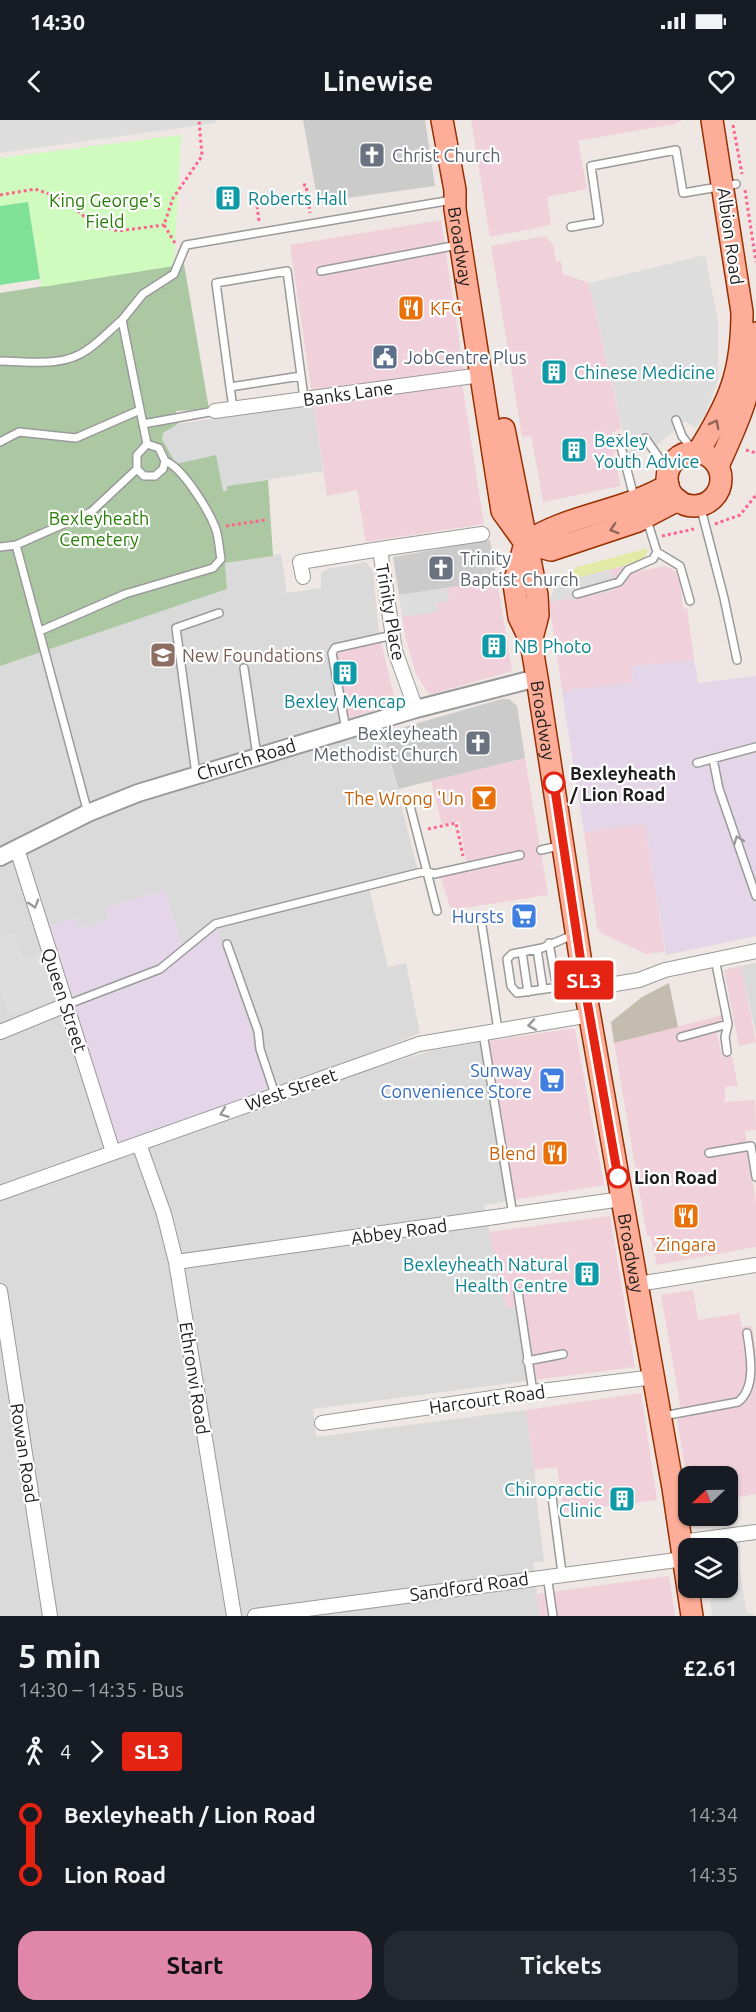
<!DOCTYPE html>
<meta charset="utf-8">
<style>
:root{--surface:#171b24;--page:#242831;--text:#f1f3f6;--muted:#9ea1a6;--accent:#e086a8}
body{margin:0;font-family:Ubuntu,sans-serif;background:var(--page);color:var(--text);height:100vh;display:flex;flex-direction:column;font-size:22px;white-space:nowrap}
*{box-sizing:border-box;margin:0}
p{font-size:20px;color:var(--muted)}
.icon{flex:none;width:33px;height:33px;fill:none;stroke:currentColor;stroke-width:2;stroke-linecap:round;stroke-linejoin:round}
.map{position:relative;height:1496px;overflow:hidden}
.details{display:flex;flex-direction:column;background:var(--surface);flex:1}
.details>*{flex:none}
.badge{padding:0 12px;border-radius:4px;font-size:21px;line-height:39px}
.needle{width:39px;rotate:248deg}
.tools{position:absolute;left:678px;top:1346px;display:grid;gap:12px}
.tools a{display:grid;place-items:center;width:60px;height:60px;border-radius:12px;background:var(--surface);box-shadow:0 2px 4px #0004;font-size:30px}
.map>.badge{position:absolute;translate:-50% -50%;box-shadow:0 0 0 3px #fff}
.legs{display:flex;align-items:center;gap:9px;height:66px;padding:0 18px;font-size:20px}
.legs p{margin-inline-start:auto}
.summary{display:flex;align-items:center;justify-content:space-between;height:102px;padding:0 18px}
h1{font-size:33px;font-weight:600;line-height:45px}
.primary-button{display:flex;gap:12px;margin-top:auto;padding:12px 18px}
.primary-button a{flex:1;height:69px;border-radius:18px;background:var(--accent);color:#111;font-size:24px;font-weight:600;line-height:69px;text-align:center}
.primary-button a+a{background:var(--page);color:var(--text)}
ul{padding:0 18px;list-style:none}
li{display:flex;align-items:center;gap:21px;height:60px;font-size:22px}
li i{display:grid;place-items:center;width:9px;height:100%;margin:0 8px;background:currentColor}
li i::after{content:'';width:15px;height:15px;margin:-8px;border:4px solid;border-radius:50%;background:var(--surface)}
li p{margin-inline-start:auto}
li:first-child i{background:linear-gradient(#0000 50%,currentColor 0)}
li:last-child i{background:linear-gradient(currentColor 50%,#0000 0)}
.status{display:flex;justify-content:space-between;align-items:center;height:42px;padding:0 30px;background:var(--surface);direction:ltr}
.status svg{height:16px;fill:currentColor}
header{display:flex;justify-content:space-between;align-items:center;height:78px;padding:0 18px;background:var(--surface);font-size:27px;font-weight:600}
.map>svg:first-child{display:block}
.residential{fill:#dbdadb}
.commercial{fill:#f0d1db}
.industrial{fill:#e5d5e8}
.religious{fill:#cbcbcb}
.construction{fill:#c4bcae}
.grass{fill:#e1eba7}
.cemetery{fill:#abc8a3}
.park{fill:#cffbbe}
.pitch{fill:#7ee197}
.parking{fill:#ddd}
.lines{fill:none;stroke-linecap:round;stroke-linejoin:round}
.service-casing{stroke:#9a9a9a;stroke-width:10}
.minor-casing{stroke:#9a9a9a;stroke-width:16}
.tertiary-casing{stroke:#9a9a9a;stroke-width:20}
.primary-casing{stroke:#972f00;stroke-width:24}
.path{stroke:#fe658c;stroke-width:3;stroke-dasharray:3 3;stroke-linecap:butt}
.service{stroke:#fff;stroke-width:7}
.minor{stroke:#fff;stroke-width:14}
.tertiary{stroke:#fff;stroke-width:16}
.primary{stroke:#feae98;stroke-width:21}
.oneway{stroke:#8e665a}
.oneway2{stroke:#999}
.line-1-casing{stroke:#fff;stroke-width:14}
.line-1{stroke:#e42313;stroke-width:9}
.stop-1-dot{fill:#fff;stroke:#e42313;stroke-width:3}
.labels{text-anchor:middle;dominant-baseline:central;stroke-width:4.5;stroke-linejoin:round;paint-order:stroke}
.worship-label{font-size:18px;fill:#5b616d;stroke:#fff;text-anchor:start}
.culture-label{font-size:18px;fill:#0d838f;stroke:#fff;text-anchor:start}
.park-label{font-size:18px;fill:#297e08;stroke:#fff}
.street-label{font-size:18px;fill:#1d1d1d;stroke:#fff}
.food-label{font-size:18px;fill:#c56008;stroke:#fff;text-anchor:end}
.service-label{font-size:18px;fill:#4e5e75;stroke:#fff;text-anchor:start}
.education-label{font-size:18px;fill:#785e54;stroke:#fff;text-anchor:start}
.stop-label{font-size:18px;font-weight:bold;fill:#1d1d1d;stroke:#fff;text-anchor:start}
.shop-label{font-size:18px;fill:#366cbe;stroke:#fff;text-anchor:end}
</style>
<div class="status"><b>14:30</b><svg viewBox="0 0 49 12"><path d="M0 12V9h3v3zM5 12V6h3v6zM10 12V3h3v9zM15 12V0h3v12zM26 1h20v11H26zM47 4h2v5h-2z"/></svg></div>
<header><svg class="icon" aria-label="back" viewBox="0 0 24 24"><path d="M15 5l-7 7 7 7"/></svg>Linewise<svg class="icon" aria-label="heart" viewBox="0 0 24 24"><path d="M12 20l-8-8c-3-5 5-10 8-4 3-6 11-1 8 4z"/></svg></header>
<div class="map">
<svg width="756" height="1496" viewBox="0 0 756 1496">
<rect width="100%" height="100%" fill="#efe7e3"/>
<path class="residential" d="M 314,283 L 323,351 L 227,366 L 227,371 L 223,372 L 176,344 L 162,319 L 163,313 L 178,304 Z
M 281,434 L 287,473 L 321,468 L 321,453 L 328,449 L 366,442 L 373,451 L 379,513 L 329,525 L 341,600 L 396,584 L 383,613 L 419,755 L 369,768 L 388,847 L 406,843 L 420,913 L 268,974 L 185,832 L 164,771 L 106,788 L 109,799 L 79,808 L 77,799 L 115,1027 L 430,931 L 482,922 L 508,1081 L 484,1085 L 506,1188 L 516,1187 L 527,1261 L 313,1289 L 316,1317 L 526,1290 L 536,1365 L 531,1366 L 536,1376 L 544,1441 L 533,1443 L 540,1496 L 0,1496 L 0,546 L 227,469 L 225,443 Z
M 756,843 L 756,915 L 741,846 Z"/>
<path class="commercial" d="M 471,0 L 682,0 L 675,4 L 578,21 L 587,69 L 547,77 L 551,105 L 490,117 Z
M 441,100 L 464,253 L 312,274 L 290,125 Z
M 545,116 L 553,124 L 556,142 L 561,141 L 563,154 L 589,163 L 622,309 L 612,312 L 617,331 L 613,332 L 621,366 L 543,382 L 531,316 L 522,317 L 491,126 Z
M 462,263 L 484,404 L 366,422 L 357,370 L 327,376 L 314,283 Z
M 638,442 L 640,451 L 665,446 L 675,451 L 681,466 L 683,489 L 687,488 L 694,540 L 632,546 L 633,562 L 562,571 L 549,482 L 554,469 L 558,463 Z
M 497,460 L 512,551 L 432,574 L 428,573 L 416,554 L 405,516 L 399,475 Z
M 379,513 L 396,584 L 341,600 L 329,525 Z
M 525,638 L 548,775 L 451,790 L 440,756 L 468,750 L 459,701 L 442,705 L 431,661 Z
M 645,704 L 665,832 L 646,834 L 601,813 L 597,807 L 584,712 Z
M 741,846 L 756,922 L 739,926 L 724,850 Z
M 723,895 L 723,907 L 721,912 L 717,913 L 722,937 L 732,936 L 738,966 L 725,967 L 725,982 L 755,980 L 756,1010 L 745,1011 L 756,1083 L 756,1127 L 657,1145 L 650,1115 L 647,1116 L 614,923 Z
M 568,909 L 575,909 L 604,1065 L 508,1081 L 482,922 Z
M 610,1096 L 635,1247 L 527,1261 L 516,1187 L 506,1188 L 489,1112 Z
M 693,1170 L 698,1200 L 739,1193 L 742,1207 L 752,1206 L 756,1231 L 756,1374 L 728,1379 L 728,1356 L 688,1356 L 688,1366 L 677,1298 L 682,1296 L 661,1175 Z
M 641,1273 L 657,1380 L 564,1392 L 557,1347 L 534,1350 L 526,1290 Z
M 669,1456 L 675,1496 L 540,1496 L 537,1474 Z"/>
<path class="industrial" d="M 694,540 L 698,563 L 756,556 L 756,816 L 666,835 L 645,704 L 584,712 L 562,571 L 633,562 L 632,546 Z
M 164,770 L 185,832 L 215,806 L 273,973 L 115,1027 L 44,808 L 76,798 L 80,808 L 108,799 L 106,788 Z"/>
<path class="religious" d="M 303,0 L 425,0 L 435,66 L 318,82 Z
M 490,420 L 497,460 L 399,475 L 393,437 Z
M 502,579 L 509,579 L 517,586 L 525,638 L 398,669 L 383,613 Z"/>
<path class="construction" d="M 669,863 L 678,907 L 614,923 L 611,902 L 642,877 Z"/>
<path class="grass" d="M 648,428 L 646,436 L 638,442 L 558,463 L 577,447 Z"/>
<path class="cemetery" d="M 184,144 L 209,289 L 176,291 L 178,304 L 163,313 L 162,319 L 176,344 L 216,335 L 223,371 L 227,371 L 227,366 L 268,360 L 273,436 L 225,443 L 227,469 L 0,546 L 0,173 Z"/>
<path class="park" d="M 181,15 L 174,146 L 42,167 L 28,82 L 0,86 L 0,38 Z"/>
<path class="pitch" d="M 28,82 L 40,159 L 0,165 L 0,86 Z"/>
<path class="parking" d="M 0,0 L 215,0 L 216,3 L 0,33 Z
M 705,135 L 718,201 L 718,260 L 705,295 L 696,308 L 685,301 L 656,326 L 629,337 L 589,163 Z
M 610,450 L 615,470 L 572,480 L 571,478 L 549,482 L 558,463 Z
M 447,468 L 449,481 L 437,483 L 438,492 L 403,497 L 399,475 Z
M 15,812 L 23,838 L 42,833 L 55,878 L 9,897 L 0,869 L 0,818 Z
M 740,1421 L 739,1448 L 747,1493 L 754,1494 L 754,1496 L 712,1496 L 709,1467 L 728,1467 L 728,1428 L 704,1427 Z"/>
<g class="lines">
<defs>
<path id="service" d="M 571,107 L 599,102 L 591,46 L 676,30 L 683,73 L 736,64
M 321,151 L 458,125
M 122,200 L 143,174 L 174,154 L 186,125 L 452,80
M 0,241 C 28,241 62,248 87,230 C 99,222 110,210 122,200 L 147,324 L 137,335 L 137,349 L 91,392 L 16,425
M 230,267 L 216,163 L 287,151 L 304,278
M 233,288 L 230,267 L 301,256
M 676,300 L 682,316 L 694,332
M 143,304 L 215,291
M 645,318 L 669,352
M 619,319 L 634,377
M 0,322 L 19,312 L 76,318 L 140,290
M 137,349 L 144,356 L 155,356 L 163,349 L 165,341
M 700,385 L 724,478 L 737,540
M 0,427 L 16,425 L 88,693
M 657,432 L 680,446 L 690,481
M 577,474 L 619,462 L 628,450 L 653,439 L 657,432 L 647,400
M 40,511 L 125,474 L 213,448 L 221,439 C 219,429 219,416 215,407 C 208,389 182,347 165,341 L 159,328 L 147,324
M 244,548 L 257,636
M 346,610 L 332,533 L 335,528 L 393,515
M 713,639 L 719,669 L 756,776
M 697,643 L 756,627
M 196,654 L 176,508 L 219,493
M 408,678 L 437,791
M 541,730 L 559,726
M 482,806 L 498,910
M 573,815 L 542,828 L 512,834 L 507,839 L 511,866 L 517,873 L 573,865 L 583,868
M 549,823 L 557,868
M 227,824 L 258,911 L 260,929 L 275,974
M 537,829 L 543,869
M 522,832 L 528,872
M 715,839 L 728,904 L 725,917 L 727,932
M 66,885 L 160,849 L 215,804 L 426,751 L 434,754 L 520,735
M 483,913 L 513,1095
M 681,917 L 728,904
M 709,1033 L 751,1026 L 756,1057
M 518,1172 L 533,1272
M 527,1241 L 563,1234
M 663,1296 L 738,1282 C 756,1268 751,1237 747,1213
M 552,1377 L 562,1453
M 547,1455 L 553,1496"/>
<path id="minor" d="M 215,291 L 481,255
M 303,457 L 300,442 L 380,429
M 416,589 L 395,531 L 380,429 L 482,414
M 17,729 L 113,1032
M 585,869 L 639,860 L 665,850 L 756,831
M 0,912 L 66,885
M 139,1024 L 164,1094 L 176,1142 L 234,1496
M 0,1073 L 419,924 L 590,895
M 176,1142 L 622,1079
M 638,1164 L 756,1145
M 0,1171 L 50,1496
M 322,1303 L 533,1272 L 654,1257
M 681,1422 L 756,1412
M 255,1496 L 684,1439"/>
<path id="tertiary" d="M 0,737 L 88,693 L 138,673 L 416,589 L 537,558"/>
<g id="primary">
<path id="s1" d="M 442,0 L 455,70 L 455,89 L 502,391 L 525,423 L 514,464 L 519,497 L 531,522 L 537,558 L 585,869 L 673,1368 L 692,1496"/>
<path d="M 504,309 L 537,475 L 538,495 L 531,522"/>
<path d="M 698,332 C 730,281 742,252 742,192 L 712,0"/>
<circle cx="694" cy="359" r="27"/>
<path d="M 718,346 C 740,298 754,268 756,213"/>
<path d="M 525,423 L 551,430 L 638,401 L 678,380"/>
<path d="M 525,423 C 568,394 623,392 668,365"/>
</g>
</defs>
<use href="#service" class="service-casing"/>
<use href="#minor" class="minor-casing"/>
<use href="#tertiary" class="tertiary-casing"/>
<use href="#primary" class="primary-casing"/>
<path class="path" d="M 733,5 L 742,54
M 303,65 L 306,65 L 310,93
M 745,70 L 756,142
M 0,75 L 35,69 L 63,79 L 91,102 L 118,111 L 164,105
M 257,86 L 259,101
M 175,123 L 164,105 L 173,78 L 202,36 L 199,0
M 746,330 L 756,333
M 715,404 L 740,395 L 756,375
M 226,406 L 265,400
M 662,416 L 694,409
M 428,709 L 456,703 L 463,736"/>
<use href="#service" class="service"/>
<use href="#minor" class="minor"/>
<use href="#tertiary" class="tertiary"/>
<use href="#primary" class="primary"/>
</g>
<defs><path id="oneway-chevron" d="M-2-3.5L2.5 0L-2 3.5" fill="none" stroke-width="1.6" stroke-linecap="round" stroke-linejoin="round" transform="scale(1.5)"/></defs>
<g class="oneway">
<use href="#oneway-chevron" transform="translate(715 304) rotate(-62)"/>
<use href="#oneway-chevron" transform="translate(614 409) rotate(162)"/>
</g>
<g class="oneway2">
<use href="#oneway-chevron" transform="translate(738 720) rotate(-111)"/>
<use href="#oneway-chevron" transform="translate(34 784) rotate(73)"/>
<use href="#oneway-chevron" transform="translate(532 905) rotate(171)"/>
<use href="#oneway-chevron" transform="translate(224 993) rotate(160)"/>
</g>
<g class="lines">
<defs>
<path id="line-1" d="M 554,663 L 585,869 L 618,1057"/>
</defs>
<use href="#line-1" class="line-1-casing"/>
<use href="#line-1" class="line-1"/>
</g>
<defs>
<symbol id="church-square" viewBox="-11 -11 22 22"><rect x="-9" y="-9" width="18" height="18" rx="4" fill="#6b7280" stroke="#fff"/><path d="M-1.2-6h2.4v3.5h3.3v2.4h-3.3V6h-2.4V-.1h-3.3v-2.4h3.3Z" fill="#fff"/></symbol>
<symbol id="building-square" viewBox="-11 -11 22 22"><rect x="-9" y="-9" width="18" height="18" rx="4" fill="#0f9aa8" stroke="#fff"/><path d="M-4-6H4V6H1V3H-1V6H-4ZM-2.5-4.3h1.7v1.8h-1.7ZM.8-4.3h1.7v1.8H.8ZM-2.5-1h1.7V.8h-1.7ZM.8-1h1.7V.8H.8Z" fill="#fff"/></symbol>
<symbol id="restaurant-square" viewBox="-11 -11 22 22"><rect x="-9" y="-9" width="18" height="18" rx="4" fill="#e8710a" stroke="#fff"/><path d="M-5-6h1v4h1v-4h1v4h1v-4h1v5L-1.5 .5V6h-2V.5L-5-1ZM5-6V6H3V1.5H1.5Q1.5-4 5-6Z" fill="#fff"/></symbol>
<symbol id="civic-square" viewBox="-11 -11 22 22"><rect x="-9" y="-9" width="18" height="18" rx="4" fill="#5c6f8a" stroke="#fff"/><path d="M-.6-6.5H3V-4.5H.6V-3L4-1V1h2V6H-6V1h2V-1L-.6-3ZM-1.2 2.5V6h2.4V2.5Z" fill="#fff"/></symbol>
<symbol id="school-square" viewBox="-11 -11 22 22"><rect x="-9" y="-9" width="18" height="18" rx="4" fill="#8d6e63" stroke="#fff"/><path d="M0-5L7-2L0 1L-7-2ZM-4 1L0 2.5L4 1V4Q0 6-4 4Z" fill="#fff"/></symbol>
<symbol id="bar-square" viewBox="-11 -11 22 22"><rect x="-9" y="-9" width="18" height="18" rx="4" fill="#e8710a" stroke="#fff"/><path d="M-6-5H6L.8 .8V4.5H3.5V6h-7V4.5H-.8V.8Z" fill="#fff"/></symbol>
<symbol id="supermarket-square" viewBox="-11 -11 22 22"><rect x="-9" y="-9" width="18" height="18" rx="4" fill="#3f7fe0" stroke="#fff"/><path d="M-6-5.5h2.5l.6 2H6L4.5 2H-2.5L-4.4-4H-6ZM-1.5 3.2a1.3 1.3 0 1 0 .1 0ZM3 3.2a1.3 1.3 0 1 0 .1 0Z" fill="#fff"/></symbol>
</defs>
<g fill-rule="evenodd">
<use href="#church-square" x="357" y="20" width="30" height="30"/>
<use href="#building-square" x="213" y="63" width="30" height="30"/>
<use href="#restaurant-square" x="396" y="173" width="30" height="30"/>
<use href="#civic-square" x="370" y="222" width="30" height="30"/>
<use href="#building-square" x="539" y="237" width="30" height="30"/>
<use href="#building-square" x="559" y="315" width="30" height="30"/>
<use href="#church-square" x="426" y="433" width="30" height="30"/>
<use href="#building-square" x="479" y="511" width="30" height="30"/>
<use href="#school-square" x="148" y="520" width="30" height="30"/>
<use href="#building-square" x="330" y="538" width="30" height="30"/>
<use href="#church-square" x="463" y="608" width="30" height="30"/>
<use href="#bar-square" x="469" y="663" width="30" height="30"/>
<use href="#supermarket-square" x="509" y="781" width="30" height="30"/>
<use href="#supermarket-square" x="537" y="945" width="30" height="30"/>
<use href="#restaurant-square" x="540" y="1018" width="30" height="30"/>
<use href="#restaurant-square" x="671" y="1081" width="30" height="30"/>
<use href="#building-square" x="572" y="1139" width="30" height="30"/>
<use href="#building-square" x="607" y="1364" width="30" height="30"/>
</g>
<g class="stop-1-dot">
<circle cx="554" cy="663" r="10"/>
<circle cx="618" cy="1057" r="10"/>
</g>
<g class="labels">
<g class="worship-label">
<text x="392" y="35">Christ Church</text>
<text x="460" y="438">Trinity<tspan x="460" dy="21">Baptist Church</tspan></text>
<text x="458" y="613" text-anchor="end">Bexleyheath<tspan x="458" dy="21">Methodist Church</tspan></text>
</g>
<g class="culture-label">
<text x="248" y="78">Roberts Hall</text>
<text x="574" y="252">Chinese Medicine</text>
<text x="594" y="320">Bexley<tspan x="594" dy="21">Youth Advice</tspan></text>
<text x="514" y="526">NB Photo</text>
<text x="345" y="581" text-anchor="middle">Bexley Mencap</text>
<text x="568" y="1144" text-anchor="end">Bexleyheath Natural<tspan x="568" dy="21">Health Centre</tspan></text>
<text x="602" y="1369" text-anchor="end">Chiropractic<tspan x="602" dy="21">Clinic</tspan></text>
</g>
<g class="park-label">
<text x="105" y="80">King George's<tspan x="105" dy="21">Field</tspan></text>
<text x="99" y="398">Bexleyheath<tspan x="99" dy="21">Cemetery</tspan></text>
</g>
<g class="street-label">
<text transform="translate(731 116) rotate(82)">Albion Road</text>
<text stroke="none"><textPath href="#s1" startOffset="128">Broadway</textPath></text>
<text transform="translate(348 273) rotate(-8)">Banks Lane</text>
<text transform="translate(391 492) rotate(80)">Trinity Place</text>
<text stroke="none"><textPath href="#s1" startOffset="618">Broadway</textPath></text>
<text transform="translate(246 639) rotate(-17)">Church Road</text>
<text transform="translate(65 880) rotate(72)">Queen Street</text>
<text transform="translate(291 969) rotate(-19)">West Street</text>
<text transform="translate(399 1111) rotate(-8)">Abbey Road</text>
<text stroke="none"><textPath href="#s1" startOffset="1158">Broadway</textPath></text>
<text transform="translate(195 1258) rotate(81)">Ethronvi Road</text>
<text transform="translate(487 1279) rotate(-8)">Harcourt Road</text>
<text transform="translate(25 1333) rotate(81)">Rowan Road</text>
<text transform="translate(469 1466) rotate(-8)">Sandford Road</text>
</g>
<g class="food-label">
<text x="430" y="188" text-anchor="start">KFC</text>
<text x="464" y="678">The Wrong 'Un</text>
<text x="536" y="1033">Blend</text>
<text x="686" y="1124" text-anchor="middle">Zingara</text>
</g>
<g class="service-label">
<text x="404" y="237">JobCentre Plus</text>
</g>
<g class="education-label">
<text x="182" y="535">New Foundations</text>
</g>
<g class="stop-label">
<text x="570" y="653">Bexleyheath<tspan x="570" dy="21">/ Lion Road</tspan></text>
<text x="634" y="1057">Lion Road</text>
</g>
<g class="shop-label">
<text x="504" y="796">Hursts</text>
<text x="532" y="950">Sunway<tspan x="532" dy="21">Convenience Store</tspan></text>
</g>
</g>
</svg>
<div class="tools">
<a><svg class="needle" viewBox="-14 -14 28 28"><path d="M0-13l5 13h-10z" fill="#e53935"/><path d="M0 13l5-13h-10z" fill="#9ea1a6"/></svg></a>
<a><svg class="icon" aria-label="layers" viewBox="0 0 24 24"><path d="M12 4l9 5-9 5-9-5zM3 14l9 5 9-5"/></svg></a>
</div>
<b class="badge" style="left:584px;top:860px;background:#e42313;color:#fff">SL3</b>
</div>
<section class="details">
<div class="summary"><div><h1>5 min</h1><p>14:30 – 14:35 · Bus</p></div><b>£2.61</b></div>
<div class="legs"><svg class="icon" aria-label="walk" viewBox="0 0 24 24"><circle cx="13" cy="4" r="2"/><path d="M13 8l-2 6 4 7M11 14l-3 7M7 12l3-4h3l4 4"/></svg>4<svg class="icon" aria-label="forward" viewBox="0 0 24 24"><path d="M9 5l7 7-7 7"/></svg><b class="badge" style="background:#e42313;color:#fff">SL3</b></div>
<ul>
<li><i style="color:#e42313"></i><b>Bexleyheath / Lion Road</b><p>14:34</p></li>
<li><i style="color:#e42313"></i><b>Lion Road</b><p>14:35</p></li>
</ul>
<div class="primary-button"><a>Start</a><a>Tickets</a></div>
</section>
